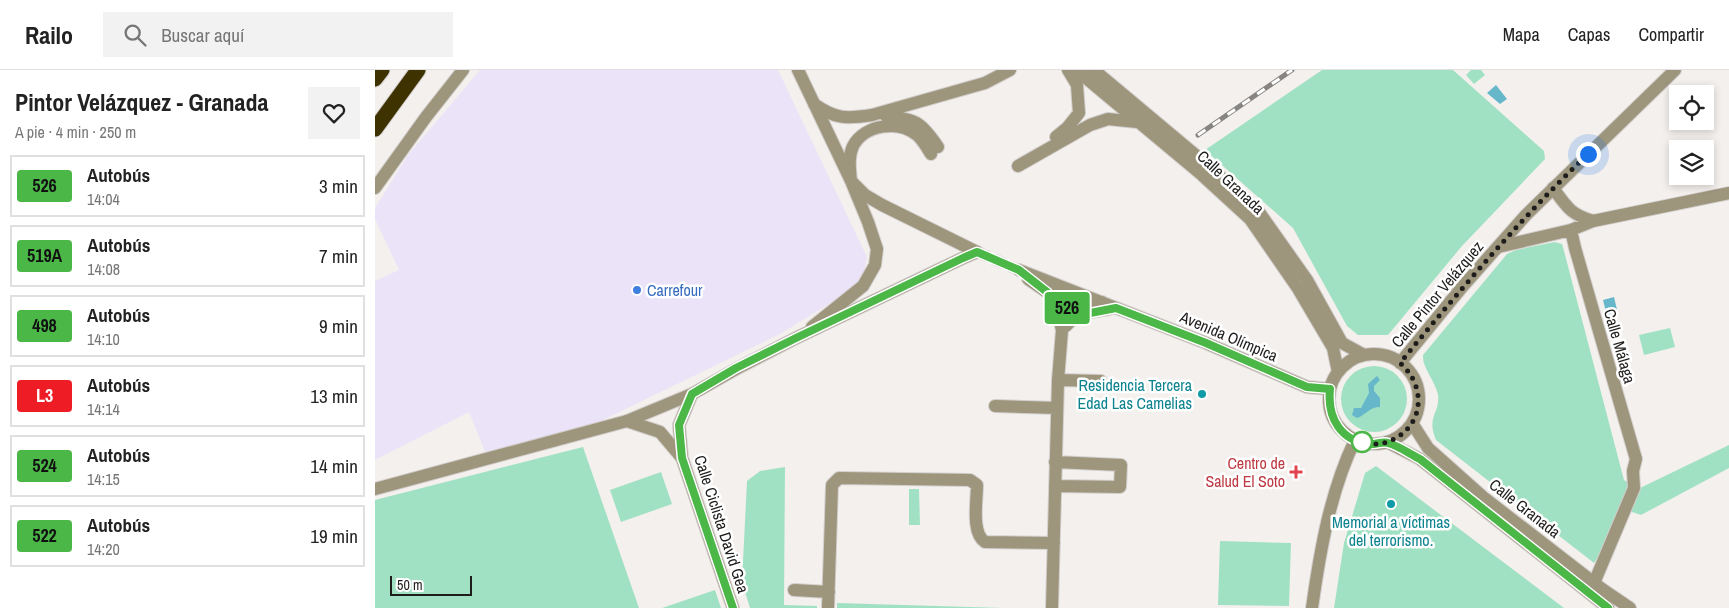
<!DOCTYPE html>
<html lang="es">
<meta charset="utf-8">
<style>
:root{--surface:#fff;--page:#f2f2f2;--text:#222;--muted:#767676;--line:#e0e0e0}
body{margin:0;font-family:"Archivo Narrow",sans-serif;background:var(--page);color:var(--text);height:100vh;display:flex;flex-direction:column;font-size:19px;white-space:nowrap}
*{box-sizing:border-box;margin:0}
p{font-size:16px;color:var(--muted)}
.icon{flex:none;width:28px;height:28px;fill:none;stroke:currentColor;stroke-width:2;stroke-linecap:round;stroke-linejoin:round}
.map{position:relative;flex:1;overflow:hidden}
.side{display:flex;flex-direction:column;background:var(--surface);width:375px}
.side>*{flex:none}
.badge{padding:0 10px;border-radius:4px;font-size:18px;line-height:32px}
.buttons{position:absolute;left:1294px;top:15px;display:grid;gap:10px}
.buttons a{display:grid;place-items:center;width:45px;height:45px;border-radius:0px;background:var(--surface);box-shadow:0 2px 8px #0003;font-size:25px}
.scale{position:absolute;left:15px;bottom:12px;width:82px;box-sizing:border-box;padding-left:5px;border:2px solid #1f1d1c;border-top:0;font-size:14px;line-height:18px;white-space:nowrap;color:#1f1d1c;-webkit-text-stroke:4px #fff;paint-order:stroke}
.you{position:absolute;width:25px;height:25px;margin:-12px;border:4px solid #fff;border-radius:50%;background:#1a73e8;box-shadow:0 0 0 8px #1a73e833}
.map>.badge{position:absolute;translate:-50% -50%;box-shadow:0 0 0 2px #fff}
.round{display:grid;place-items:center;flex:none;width:52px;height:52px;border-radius:0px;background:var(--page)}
.overview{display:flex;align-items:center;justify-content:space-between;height:85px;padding:0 15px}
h1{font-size:24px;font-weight:700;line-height:38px}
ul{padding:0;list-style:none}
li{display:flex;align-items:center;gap:15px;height:62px;margin:0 10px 8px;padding:0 5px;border:2px solid var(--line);border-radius:0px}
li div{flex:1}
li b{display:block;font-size:19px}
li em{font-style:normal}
li .badge{min-width:55px;font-weight:700;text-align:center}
header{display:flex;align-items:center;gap:30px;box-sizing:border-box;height:70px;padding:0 25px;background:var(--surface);border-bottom:1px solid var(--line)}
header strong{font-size:24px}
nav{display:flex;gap:28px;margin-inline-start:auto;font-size:18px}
.search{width:350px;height:45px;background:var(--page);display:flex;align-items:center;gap:12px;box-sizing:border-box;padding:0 18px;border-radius:0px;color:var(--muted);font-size:19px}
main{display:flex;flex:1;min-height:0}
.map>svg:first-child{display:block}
.commercial{fill:#ebe3f8}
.green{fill:#a1e1c3}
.water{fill:#67b7cb}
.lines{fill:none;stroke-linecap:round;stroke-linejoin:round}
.minor-tunnel{stroke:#d4d0ce;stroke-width:12;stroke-dasharray:12 6;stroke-linecap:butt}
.minor-casing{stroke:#d2cecc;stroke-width:14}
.tertiary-casing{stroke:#d2cecc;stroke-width:14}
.motorway-casing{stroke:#d2cecc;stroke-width:17}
.minor{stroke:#9d957c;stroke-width:12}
.tertiary{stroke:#9d957c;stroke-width:12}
.motorway{stroke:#3e3200;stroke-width:15}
.rail-casing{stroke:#878583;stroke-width:5}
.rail{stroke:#fff;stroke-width:3;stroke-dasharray:9;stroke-linecap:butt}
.line-casing{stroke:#fff;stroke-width:11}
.line{stroke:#4ab747;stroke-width:8}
.walk{stroke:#1f1d1c;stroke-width:5;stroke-dasharray:0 9}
.shop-dot{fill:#3f7fe0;stroke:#fff;stroke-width:2}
.culture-dot{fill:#0f9aa8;stroke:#fff;stroke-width:2}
.stop-dot{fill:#fff;stroke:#4ab747;stroke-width:2.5}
.health-dot{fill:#e0444e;stroke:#fff;stroke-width:2}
.labels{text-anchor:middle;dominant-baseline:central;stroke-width:5;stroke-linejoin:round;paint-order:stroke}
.street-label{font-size:16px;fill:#1f1d1c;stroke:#fff}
.shop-label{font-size:16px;fill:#366cbe;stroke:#fff;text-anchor:start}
.culture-label{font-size:16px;fill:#0d838f;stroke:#fff;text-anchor:end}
.health-label{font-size:16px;fill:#be3a42;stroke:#fff;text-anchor:end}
</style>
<header>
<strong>Railo</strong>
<div class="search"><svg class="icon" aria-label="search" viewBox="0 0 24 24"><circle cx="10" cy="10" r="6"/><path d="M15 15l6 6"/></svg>Buscar aquí</div>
<nav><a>Mapa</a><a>Capas</a><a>Compartir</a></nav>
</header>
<main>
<section class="side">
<div class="overview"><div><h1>Pintor Velázquez - Granada</h1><p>A pie · 4 min · 250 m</p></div><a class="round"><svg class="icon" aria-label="heart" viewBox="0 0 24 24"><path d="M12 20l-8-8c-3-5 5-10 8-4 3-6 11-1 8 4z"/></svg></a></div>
<ul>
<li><span class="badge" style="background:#4ab747;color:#111">526</span><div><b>Autobús</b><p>14:04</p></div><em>3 min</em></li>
<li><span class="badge" style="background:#4ab747;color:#111">519A</span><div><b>Autobús</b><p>14:08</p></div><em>7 min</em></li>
<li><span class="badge" style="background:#4ab747;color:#111">498</span><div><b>Autobús</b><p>14:10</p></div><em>9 min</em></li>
<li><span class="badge" style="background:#ee1c25;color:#fff">L3</span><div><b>Autobús</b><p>14:14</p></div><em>13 min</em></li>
<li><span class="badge" style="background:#4ab747;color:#111">524</span><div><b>Autobús</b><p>14:15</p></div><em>14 min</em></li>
<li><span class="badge" style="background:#4ab747;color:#111">522</span><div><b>Autobús</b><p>14:20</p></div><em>19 min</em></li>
</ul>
</section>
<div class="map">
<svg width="1354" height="538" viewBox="0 0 1354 538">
<rect width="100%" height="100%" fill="#f4f0ed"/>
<path class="commercial" d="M 105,0 L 403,0 L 492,187 L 489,204 L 480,218 L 405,264 L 226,351 L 111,384 L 94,342 L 0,390 L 0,211 L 24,200 L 0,149 L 0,138 L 33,85 Z"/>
<path class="green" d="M 947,0 L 1078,0 L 1169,81 L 1170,89 L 1087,176 L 1013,265 L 983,265 L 972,256 L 918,158 L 830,80 Z
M 1096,0 L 1106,0 L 1110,5 L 1099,14 L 1091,5 Z
M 1180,172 L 1187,174 L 1189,181 L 1249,410 L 1263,419 L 1354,375 L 1354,398 L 1266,445 L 1254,441 L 1219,493 L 1061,370 C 1051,346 1065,344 1063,325 C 1060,310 1047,298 1048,285 L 1132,184 L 1141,180 Z
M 1295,258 L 1300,277 L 1269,285 L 1264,265 Z
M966 329a33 33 0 1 1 66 0a33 33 0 1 1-66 0Z
M 208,377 L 264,538 L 0,538 L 0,430 Z
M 1001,396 L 1189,538 L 959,538 L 969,473 L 990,403 Z
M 410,397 L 409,535 L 442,536 L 442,538 L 375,538 L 367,512 L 372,411 L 385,401 Z
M 286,402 L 297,434 L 246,452 L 235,420 Z
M 534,419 L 544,419 L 545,455 L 534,455 Z
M 845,471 L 916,473 L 914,536 L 843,535 Z
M 340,520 L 346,538 L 287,538 Z
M 462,533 L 628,538 L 462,538 Z"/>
<path class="water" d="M 1121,15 L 1132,29 L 1125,34 L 1112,23 Z
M 1239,227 L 1243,244 L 1232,246 L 1228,230 Z
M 1002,306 L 1005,310 L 999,316 L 999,321 L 1005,328 L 1005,337 C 994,337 991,345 982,348 L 977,345 L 979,338 L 986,338 L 994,323 L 993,314 Z"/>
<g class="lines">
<path class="minor-tunnel" d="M 602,182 L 644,200"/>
<defs>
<path id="minor" d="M 423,0 L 476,111 L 493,152 L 502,179 L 500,195 L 488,216 L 437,257
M 439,34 C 460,49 471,49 497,45 L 610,13 L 635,0
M 511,46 C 541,49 546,52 563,77
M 681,67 L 692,58 L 704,43 L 702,15 L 693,0
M 556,84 C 552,78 548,70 542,65 C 524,50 490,54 478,76 C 473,87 475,99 476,111 L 490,125 L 507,135 L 602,182
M 643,96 L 715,55 L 733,49 L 762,52
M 0,118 L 51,47 L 88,0
M 1178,118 C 1192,137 1195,144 1218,151
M 1196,160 L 1200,178 L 1261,389 L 1258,401 L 1259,418 L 1219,513
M 1123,177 L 1196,160 L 1218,151 L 1354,123
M 644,200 L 831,273 L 932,317 L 955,319
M 653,209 L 672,222 L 680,232 L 687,260
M 691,256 C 701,243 719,241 734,239
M 683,310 L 726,311
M 317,324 L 304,355 L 307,388 L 358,538
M 620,336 L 682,338
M 252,351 L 285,362 L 307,388
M 680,416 L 745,417 L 746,395 L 680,392
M 419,520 L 454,522
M 453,538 L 457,415 L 464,408 L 595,410 L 602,415 C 602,431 596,463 610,472 L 679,473
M 677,538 L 683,310 L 687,260 L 696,239 L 707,232 L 727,232"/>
<path id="tertiary" d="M 705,0 L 712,9 L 827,105 L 875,149 L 922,217 L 958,278 L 963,302
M 719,0 L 835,97 L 884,142 L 932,210 L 967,273 L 989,285
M954 329a45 45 0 1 1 90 0a45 45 0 1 1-90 0Z
M 1025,293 L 1088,216 L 1151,145 L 1300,0
M 1037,353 L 1053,378 L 1108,427 L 1227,519 L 1255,538
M 1012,372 L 1045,389 L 1233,538
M 0,419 L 252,351 L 317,324 L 361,299 L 421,268 L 588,188 L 602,182
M 937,538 C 945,481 955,422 980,370"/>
<path id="motorway" d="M 0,9 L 7,0
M 0,59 L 43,0"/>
</defs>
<use href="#minor" class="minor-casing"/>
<use href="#tertiary" class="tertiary-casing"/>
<use href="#motorway" class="motorway-casing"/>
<use href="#minor" class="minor"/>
<use href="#tertiary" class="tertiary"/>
<use href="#motorway" class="motorway"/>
<defs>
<path id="rail" d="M 823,65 L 917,0"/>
</defs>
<use href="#rail" class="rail-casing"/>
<use href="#rail" class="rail"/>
</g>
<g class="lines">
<defs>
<path id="line" d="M 358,538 L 307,388 L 304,355 L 317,324 L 361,298 L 421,268 L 588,188 L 602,182 L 644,200 L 672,222 L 680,232 L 692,238 L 710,244 L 741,238 L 831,273 L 932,317 L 955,319 C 952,348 966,373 998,374 C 1003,374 1008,371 1013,373 C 1024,376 1035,384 1045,389 L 1233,538"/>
</defs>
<use href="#line" class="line-casing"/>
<use href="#line" class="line"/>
<path class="walk" d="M 987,372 L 985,372 C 994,374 1004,375 1012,372 C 1049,359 1053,317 1025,293 C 1085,220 1145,149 1213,84"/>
</g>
<circle class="shop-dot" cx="262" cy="220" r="5"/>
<g class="culture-dot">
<circle cx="827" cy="324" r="5"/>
<circle cx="1016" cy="434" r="5"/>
</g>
<circle class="stop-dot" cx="987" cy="372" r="10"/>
<path class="health-dot" d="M918.5 394.5h5v5h5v5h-5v5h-5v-5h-5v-5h5z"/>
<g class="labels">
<g class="street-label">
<text transform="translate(856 112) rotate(43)">Calle Granada</text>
<text transform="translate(1062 224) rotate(-50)">Calle Pintor Velázquez</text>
<text transform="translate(854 266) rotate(23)">Avenida Olímpica</text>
<text transform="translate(1245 276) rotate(74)">Calle Málaga</text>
<text transform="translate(1150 438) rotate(38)">Calle Granada</text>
<text transform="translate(347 454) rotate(72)">Calle Ciclista David Gea</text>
</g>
<g class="shop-label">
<text x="272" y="220">Carrefour</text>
</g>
<g class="culture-label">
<text x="817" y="315">Residencia Tercera<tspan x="817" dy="18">Edad Las Camelias</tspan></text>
<text x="1016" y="452" text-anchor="middle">Memorial a víctimas<tspan x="1016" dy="18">del terrorismo.</tspan></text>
</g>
<g class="health-label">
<text x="910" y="393">Centro de<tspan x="910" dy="18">Salud El Soto</tspan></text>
</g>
</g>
</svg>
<div class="buttons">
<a><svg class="icon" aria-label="locate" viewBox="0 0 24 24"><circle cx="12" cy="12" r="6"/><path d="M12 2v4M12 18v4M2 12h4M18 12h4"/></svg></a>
<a><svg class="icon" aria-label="layers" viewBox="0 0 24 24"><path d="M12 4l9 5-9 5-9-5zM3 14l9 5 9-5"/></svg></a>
</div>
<div class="scale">50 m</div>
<div class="you" style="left:1213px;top:84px"></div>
<b class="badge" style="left:692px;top:238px;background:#4ab747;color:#111">526</b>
</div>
</main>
